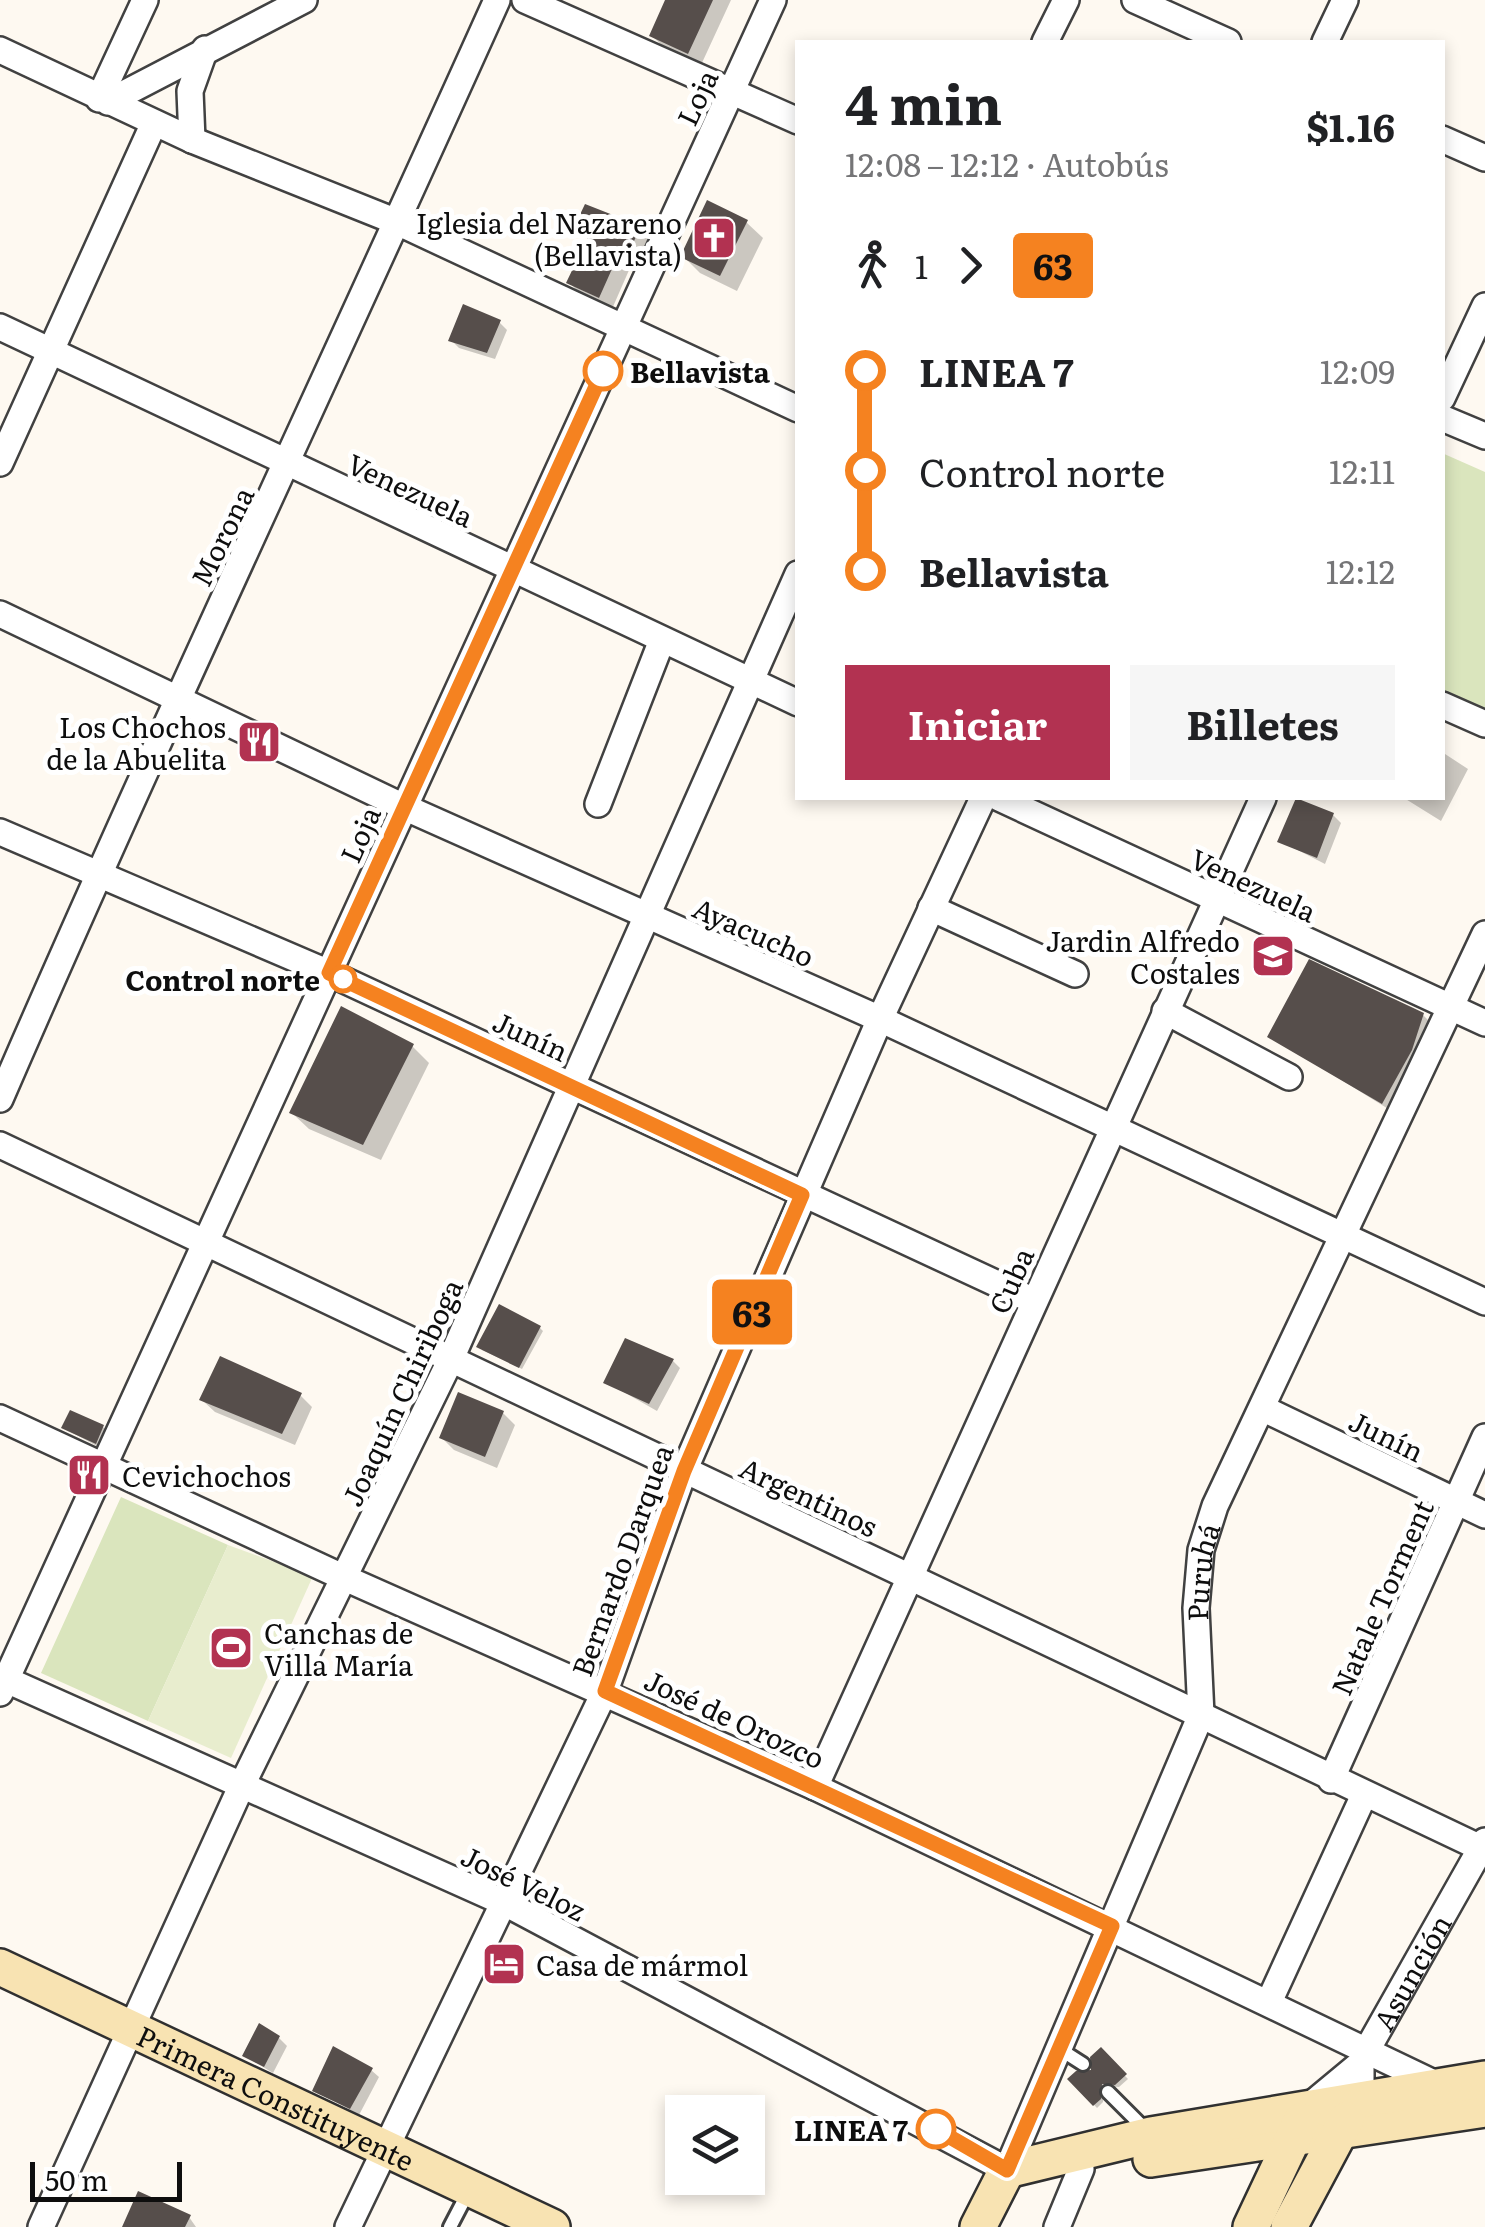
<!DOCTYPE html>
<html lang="es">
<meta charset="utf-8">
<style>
:root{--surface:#fff;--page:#f6f6f6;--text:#202124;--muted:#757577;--accent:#b23251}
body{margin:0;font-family:Literata,serif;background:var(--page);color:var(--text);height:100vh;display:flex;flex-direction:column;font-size:38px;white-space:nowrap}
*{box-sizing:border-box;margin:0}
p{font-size:32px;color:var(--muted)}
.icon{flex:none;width:55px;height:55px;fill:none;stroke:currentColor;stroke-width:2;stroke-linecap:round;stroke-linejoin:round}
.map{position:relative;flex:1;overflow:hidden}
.details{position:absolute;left:795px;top:40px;width:650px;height:760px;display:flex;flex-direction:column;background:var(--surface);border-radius:0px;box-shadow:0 5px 15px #0003}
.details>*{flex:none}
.badge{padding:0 20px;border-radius:8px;font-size:35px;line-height:65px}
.controls{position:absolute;left:665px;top:2095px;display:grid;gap:20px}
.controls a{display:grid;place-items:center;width:100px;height:100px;border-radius:0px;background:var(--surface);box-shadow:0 5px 15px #0003;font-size:50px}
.scale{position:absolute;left:30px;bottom:25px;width:152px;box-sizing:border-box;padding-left:10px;border:5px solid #0e0e0e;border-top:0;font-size:28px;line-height:35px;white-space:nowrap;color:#0e0e0e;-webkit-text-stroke:8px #fff;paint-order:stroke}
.map>.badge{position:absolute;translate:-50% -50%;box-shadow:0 0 0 5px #fff}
.legs{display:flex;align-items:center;gap:15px;height:110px;padding:0 50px;font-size:32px}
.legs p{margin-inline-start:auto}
.headline{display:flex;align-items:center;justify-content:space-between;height:170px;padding:0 50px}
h1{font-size:55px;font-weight:700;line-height:75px}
.button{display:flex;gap:20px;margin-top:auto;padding:20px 50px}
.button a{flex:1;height:115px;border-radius:0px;background:var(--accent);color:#fff;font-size:40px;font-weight:700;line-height:115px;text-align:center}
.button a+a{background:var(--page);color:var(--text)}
ul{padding:0 50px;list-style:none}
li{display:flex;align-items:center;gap:35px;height:100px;font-size:38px}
li i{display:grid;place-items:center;width:15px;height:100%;margin:0 12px;background:currentColor}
li i::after{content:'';width:25px;height:25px;margin:-12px;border:8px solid;border-radius:50%;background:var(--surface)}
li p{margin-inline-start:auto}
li:first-child i{background:linear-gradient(#0000 50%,currentColor 0)}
li:last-child i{background:linear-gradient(currentColor 50%,#0000 0)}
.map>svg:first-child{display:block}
.green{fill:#dae5bd}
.pitch{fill:#e8edce}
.shadow{fill:#0003}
.building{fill:#564e4b}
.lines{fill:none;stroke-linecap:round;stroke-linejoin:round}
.lane-casing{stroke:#414141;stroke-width:18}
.street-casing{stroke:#414141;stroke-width:30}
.secondary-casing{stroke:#303030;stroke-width:40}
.lane{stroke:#fff;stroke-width:12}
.street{stroke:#fff;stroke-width:25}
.secondary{stroke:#f8e3b2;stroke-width:35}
.line-1-casing{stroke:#fff;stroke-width:22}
.line-1{stroke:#f58220;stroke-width:15}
.stop-1-dot{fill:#fff;stroke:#f58220;stroke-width:5}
.labels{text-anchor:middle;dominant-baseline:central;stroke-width:10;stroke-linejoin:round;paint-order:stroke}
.street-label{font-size:28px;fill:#0e0e0e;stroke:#fff}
.poi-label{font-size:28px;fill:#0e0e0e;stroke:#fff;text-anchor:end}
.stop-label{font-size:28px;font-weight:bold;fill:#0e0e0e;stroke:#fff;text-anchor:end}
</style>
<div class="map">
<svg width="1485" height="2227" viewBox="0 0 1485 2227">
<rect width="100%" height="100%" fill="#fef9f1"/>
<path class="green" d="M 1442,453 L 1485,472 L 1485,711 L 1443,692 Z
M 121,1497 L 228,1545 L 148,1721 L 41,1673 Z"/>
<path class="pitch" d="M 228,1545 L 313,1576 L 231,1758 L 148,1721 Z"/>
<path class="shadow" d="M 668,0 L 731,0 L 701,65 L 665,48 L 652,36 Z
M 746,222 L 763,238 L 737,291 L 700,273 L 683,256 Z
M 578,224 L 639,228 L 652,241 L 641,265 L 633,261 L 612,309 L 581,295 L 569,282 L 591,237 Z
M 499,322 L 507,330 L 495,359 L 459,348 L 451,340 Z
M 1442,752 L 1468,769 L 1441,821 L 1404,798 L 1442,798 Z
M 1333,815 L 1341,823 L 1325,864 L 1280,841 Z
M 1423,1015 L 1431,1023 L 1390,1110 L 1270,1036 Z
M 412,1046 L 429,1063 L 381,1160 L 309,1129 L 292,1113 Z
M 540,1328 L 543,1331 L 522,1369 L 482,1350 Z
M 673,1361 L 680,1368 L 657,1411 L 606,1382 Z
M 300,1395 L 312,1407 L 295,1445 L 215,1412 L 202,1400 Z
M 503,1413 L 515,1425 L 497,1468 L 454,1450 L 442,1438 Z
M 103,1427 L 111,1435 L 104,1450 L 64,1428 Z
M 279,2038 L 287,2046 L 273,2073 L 245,2056 Z
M 1101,2051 L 1128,2079 L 1119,2087 L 1104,2086 L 1103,2102 L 1097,2108 L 1070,2080 L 1093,2072 Z
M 371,2070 L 379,2077 L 359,2115 L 315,2090 Z
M 189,2217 L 196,2227 L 125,2227 Z"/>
<path class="building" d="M 665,0 L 713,0 L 688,54 L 649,36 Z
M 707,200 L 748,220 L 720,276 L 680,257 Z
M 585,204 L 641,226 L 628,254 L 620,251 L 599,298 L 566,283 L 591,231 L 575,225 Z
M 463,304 L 501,320 L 487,353 L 448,341 Z
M 1296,798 L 1334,813 L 1317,858 L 1277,842 Z
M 1309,959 L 1424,1013 L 1412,1050 L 1382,1104 L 1267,1037 Z
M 341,1006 L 414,1044 L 363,1145 L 289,1113 Z
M 499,1304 L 541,1326 L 519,1368 L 476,1347 Z
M 625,1338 L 674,1359 L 649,1404 L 603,1383 Z
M 220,1356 L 302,1393 L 282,1434 L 199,1400 Z
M 458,1392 L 504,1411 L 485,1457 L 439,1438 Z
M 70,1410 L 104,1425 L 96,1444 L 61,1428 Z
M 259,2023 L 280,2036 L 264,2067 L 242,2056 Z
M 333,2046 L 373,2068 L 350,2109 L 312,2091 Z
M 1101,2047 L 1127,2074 L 1115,2085 L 1102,2084 L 1101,2099 L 1093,2106 L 1067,2079 L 1076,2071 L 1091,2070 L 1090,2057 Z
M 138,2191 L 191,2215 L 185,2227 L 122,2227 Z"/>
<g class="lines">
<defs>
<path id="lane" d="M 1058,2048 L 1083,2064
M 1108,2092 L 1146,2130
M 450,2227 L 463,2202"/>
<g id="street">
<path d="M 525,0 L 798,121"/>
<path d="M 1135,0 L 1228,42"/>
<path d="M 1045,42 L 1066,0"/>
<path d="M 1325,42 L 1345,0"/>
<path d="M 0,50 L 192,140 L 397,222 L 798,409"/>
<path d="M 99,99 L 145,0"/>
<path d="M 108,102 L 304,0"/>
<path d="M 1442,139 L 1485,158"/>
<path d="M 192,140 L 190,91 L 205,49"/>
<path d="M 0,327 L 798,703"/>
<path d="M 1442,398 L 1485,306"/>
<path d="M 1442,418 L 1485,436"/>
<path d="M 0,463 L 154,123"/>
<path d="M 0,614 L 404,807 L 880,1019 L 1485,1302"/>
<path d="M 1442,705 L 1485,724"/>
<path d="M 999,798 L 1485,1023"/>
<path d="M 598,804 L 662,640"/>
<path d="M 0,832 L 329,973 L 1034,1301"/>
<path d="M 931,908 L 1075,974"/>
<path d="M 1165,1011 L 1289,1077"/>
<path d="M 0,1099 C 160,730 332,367 497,0"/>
<path d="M 0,1145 L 1485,1850"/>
<path d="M 1264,1409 L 1485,1515"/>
<path d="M 0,1418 L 347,1579 L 815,1787 L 1440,2086"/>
<path id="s1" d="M 0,1677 L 503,1902 L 1007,2170 L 1201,1715 L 1196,1608 L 1201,1550 L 1215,1506 L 1485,934"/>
<path d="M 0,1693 L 773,0"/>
<path d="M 1331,1780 L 1485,1437"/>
<path d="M 815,1787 L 1263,798"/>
<path d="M 1269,2002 L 1364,1795"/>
<path id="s2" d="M 1361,2099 L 1361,2063 L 1367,2050 L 1485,1841"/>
<path d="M 1308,2107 L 1361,2063"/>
<path d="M 41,2227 L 241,1787 L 450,1361 L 798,574"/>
<path d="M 348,2227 L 605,1691 L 684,1471 L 880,1019 L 983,798"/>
<path d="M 1057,2227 L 1081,2169"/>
</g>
<g id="secondary">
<path id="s3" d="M 0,1967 L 552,2227"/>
<path d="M 1151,2159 L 1485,2109"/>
<path d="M 1007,2170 L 1151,2135 L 1485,2079"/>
<path d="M 978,2227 L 1007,2170"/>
<path d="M 1251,2227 L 1301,2121"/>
<path d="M 1289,2227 L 1346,2120"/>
</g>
</defs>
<use href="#lane" class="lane-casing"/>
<use href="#street" class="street-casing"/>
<use href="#secondary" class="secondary-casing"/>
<use href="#lane" class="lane"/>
<use href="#street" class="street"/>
<use href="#secondary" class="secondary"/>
</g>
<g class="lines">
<defs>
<path id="line-1" d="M 603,371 L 329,973 L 802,1195 L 684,1471 L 605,1691 L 1112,1926 L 1007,2170 L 936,2129"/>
</defs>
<use href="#line-1" class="line-1-casing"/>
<use href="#line-1" class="line-1"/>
</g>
<defs>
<symbol id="church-square" viewBox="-11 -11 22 22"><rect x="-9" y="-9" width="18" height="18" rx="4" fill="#b23251" stroke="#fff"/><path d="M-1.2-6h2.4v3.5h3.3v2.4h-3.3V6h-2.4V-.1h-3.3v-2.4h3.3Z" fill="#fff"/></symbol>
<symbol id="restaurant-square" viewBox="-11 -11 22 22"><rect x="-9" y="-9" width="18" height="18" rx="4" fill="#b23251" stroke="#fff"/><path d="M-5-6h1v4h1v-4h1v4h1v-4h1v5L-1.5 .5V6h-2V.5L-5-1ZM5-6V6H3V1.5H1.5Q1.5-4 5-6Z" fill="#fff"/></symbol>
<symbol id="school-square" viewBox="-11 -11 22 22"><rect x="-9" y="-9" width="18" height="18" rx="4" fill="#b23251" stroke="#fff"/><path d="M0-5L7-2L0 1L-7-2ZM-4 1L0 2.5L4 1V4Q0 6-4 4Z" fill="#fff"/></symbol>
<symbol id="stadium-square" viewBox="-11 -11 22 22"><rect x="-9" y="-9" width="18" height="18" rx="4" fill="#b23251" stroke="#fff"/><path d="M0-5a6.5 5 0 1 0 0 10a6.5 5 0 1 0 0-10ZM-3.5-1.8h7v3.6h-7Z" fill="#fff"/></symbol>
<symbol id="hotel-square" viewBox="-11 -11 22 22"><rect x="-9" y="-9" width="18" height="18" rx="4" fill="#b23251" stroke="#fff"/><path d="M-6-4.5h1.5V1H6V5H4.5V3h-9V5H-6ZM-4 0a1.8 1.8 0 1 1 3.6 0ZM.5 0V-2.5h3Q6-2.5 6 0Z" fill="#fff"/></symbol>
</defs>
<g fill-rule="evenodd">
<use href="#church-square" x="689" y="213" width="50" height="50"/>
<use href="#restaurant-square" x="234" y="717" width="50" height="50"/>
<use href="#school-square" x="1248" y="931" width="50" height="50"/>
<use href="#restaurant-square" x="64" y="1450" width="50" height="50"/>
<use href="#stadium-square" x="206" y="1623" width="50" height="50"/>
<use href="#hotel-square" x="479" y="1939" width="50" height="50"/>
</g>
<g class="stop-1-dot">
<circle cx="603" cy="371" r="18"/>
<circle cx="343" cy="979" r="12"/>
<circle cx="936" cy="2129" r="18"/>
</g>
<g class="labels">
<g class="street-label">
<text transform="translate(696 97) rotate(-65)">Loja</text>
<text transform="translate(411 489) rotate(25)">Venezuela</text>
<text transform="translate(221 536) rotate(-64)">Morona</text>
<text transform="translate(359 834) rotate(-66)">Loja</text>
<text transform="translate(1254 884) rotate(25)">Venezuela</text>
<text transform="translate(754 931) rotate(24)">Ayacucho</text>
<text transform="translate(531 1035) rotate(25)">Junín</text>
<text transform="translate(1010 1280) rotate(-66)">Cuba</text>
<text transform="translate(401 1392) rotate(-65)">Joaquín Chiriboga</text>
<text transform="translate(1387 1435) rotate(26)">Junín</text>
<text transform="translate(809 1496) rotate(25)">Argentinos</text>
<text transform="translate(621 1560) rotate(-70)">Bernardo Darquea</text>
<text stroke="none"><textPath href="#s1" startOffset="1760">Puruhá</textPath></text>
<text transform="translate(1381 1597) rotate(-66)">Natale Torment</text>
<text transform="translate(735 1718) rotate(25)">José de Orozco</text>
<text transform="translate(524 1882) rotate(26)">José Veloz</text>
<text stroke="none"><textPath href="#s2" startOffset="140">Asunción</textPath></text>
<text stroke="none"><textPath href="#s3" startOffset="305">Primera Constituyente</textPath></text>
</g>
<g class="poi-label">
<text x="682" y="222">Iglesia del Nazareno<tspan x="682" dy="32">(Bellavista)</tspan></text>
<text x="226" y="726">Los Chochos<tspan x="226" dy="32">de la Abuelita</tspan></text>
<text x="1240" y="940">Jardin Alfredo<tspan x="1240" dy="32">Costales</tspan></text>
<text x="122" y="1475" text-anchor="start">Cevichochos</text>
<text x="264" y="1632" text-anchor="start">Canchas de<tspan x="264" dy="32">Villa María</tspan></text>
<text x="536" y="1964" text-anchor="start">Casa de mármol</text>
</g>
<g class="stop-label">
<text x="630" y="371" text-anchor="start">Bellavista</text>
<text x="320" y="979">Control norte</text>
<text x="908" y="2129">LINEA 7</text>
</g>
</g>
</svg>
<div class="controls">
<a><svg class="icon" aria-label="layers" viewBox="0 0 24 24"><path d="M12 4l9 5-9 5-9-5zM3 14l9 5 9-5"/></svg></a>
</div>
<div class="scale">50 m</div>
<b class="badge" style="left:752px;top:1312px;background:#f58220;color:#111">63</b>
<section class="details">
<div class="headline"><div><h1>4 min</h1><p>12:08 – 12:12 · Autobús</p></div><b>$1.16</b></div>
<div class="legs"><svg class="icon" aria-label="walk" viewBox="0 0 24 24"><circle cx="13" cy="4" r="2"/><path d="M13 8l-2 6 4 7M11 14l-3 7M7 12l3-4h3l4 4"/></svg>1<svg class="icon" aria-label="forward" viewBox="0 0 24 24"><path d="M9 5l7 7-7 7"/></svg><b class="badge" style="background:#f58220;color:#111">63</b></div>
<ul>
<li><i style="color:#f58220"></i><b>LINEA 7</b><p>12:09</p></li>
<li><i style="color:#f58220"></i><span>Control norte</span><p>12:11</p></li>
<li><i style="color:#f58220"></i><b>Bellavista</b><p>12:12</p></li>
</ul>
<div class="button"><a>Iniciar</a><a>Billetes</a></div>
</section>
</div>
